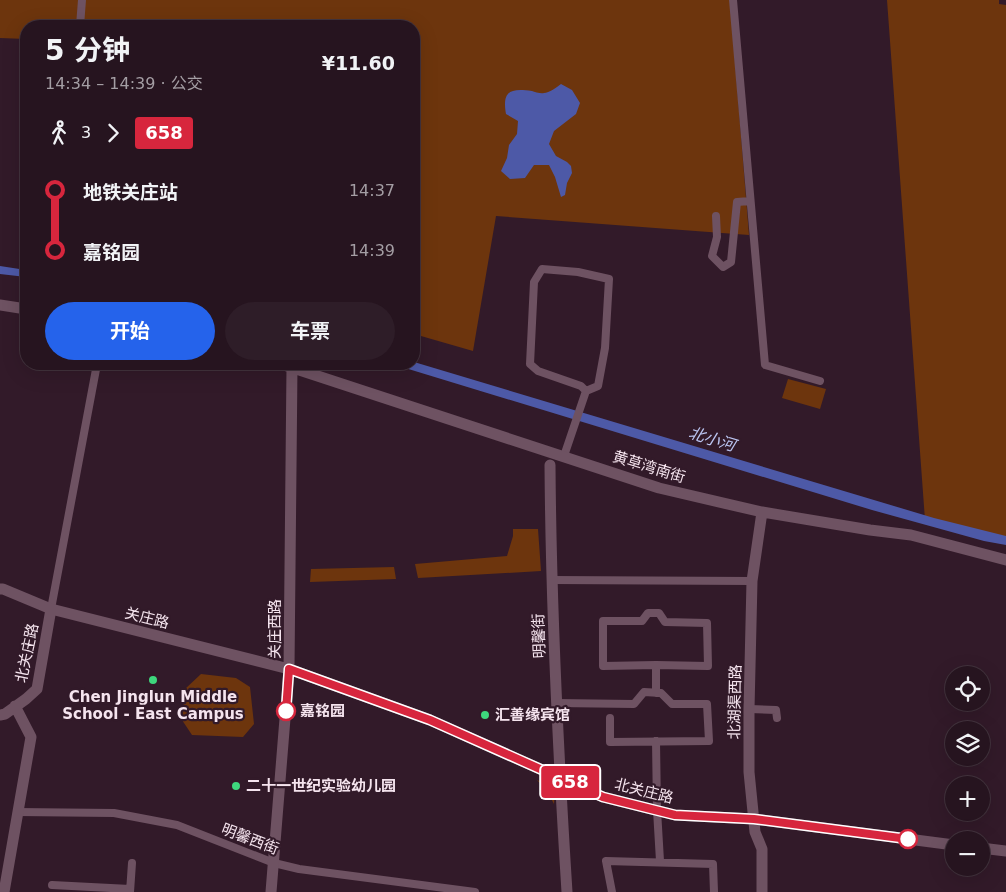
<!DOCTYPE html>
<html lang="zh">
<meta charset="utf-8">
<style>
:root{--surface:#26141f;--page:#2e1d28;--text:#f1f3f6;--muted:#a49ea4;--line:#42333d;--accent:#2563eb}
body{margin:0;font-family:"DejaVu Sans","Noto Sans SC",sans-serif;background:var(--page);color:var(--text);height:100vh;display:flex;flex-direction:column;font-size:19px;white-space:nowrap}
*{box-sizing:border-box;margin:0}
p{font-size:16px;color:var(--muted)}
.icon{flex:none;width:28px;height:28px;fill:none;stroke:currentColor;stroke-width:2;stroke-linecap:round;stroke-linejoin:round}
.map{position:relative;flex:1;overflow:hidden}
.details{position:absolute;left:20px;top:20px;width:400px;height:350px;display:flex;flex-direction:column;background:var(--surface);border-radius:20px;box-shadow:0 5px 20px #0002,0 0 0 1px var(--line)}
.details>*{flex:none}
.badge{padding:0 10px;border-radius:4px;font-size:18px;line-height:32px}
.tools{position:absolute;left:945px;top:666px;display:grid;gap:10px}
.tools a{display:grid;place-items:center;width:45px;height:45px;border-radius:50%;background:var(--surface);box-shadow:0 5px 20px #0002,0 0 0 1px var(--line);font-size:25px}
.map>.badge{position:absolute;translate:-50% -50%;box-shadow:0 0 0 2px #fff}
.legs{display:flex;align-items:center;gap:8px;height:55px;padding:0 25px;font-size:16px}
.legs p{margin-inline-start:auto}
.head{display:flex;align-items:center;justify-content:space-between;height:85px;padding:0 25px}
h1{font-size:28px;font-weight:700;line-height:38px}
.button{display:flex;gap:10px;margin-top:auto;padding:10px 25px}
.button a{flex:1;height:58px;border-radius:30px;background:var(--accent);color:#fff;font-size:20px;font-weight:700;line-height:58px;text-align:center}
.button a+a{background:var(--page);color:var(--text)}
ul{padding:0 25px;list-style:none}
li{display:flex;align-items:center;gap:18px;height:60px;font-size:19px}
li i{display:grid;place-items:center;width:8px;height:100%;margin:0 6px;background:currentColor}
li i::after{content:'';width:12px;height:12px;margin:-6px;border:4px solid;border-radius:50%;background:var(--surface)}
li p{margin-inline-start:auto}
li:first-child i{background:linear-gradient(#0000 50%,currentColor 0)}
li:last-child i{background:linear-gradient(currentColor 50%,#0000 0)}
.map>svg:first-child{display:block}
.green{fill:#6d350d}
.water{fill:#4d59a7}
.lines{fill:none;stroke-linecap:round;stroke-linejoin:round}
.street{stroke:#6e5262;stroke-width:8}
.secondary{stroke:#6e5262;stroke-width:11}
.line-1-casing{stroke:#fff;stroke-width:11}
.line-1{stroke:#d7263d;stroke-width:8}
.poi-dot{fill:#3ed77d;stroke:#321a29;stroke-width:2}
.stop-1-dot{fill:#fff;stroke:#d7263d;stroke-width:2.5}
.labels{text-anchor:middle;dominant-baseline:central;stroke-width:4.5;stroke-linejoin:round;paint-order:stroke}
.street-label{font-size:15px;fill:#f5e4ee;stroke:#321a29}
.poi-label{font-size:15px;font-weight:bold;fill:#f5e4ee;stroke:#321a29;text-anchor:start}
.stop-label{font-size:15px;font-weight:bold;fill:#f5e4ee;stroke:#321a29;text-anchor:start}
.water-label{font-size:16px;font-style:italic;fill:#bbc5f1;stroke:#321a29}
</style>
<div class="map">
<svg width="1006" height="892" viewBox="0 0 1006 892">
<rect width="100%" height="100%" fill="#321a29"/>
<path class="green" d="M 0,0 L 730,0 L 749,235 L 496,216 L 473,351 L 414,334 L 414,26 L 26,26 L 26,39 L 0,38 Z
M 887,0 L 999,0 L 999,4 L 1006,5 L 1006,540 L 925,520 Z
M 788,379 L 826,389 L 820,409 L 782,398 Z
M 513,529 L 538,529 L 541,571 L 418,578 L 415,564 L 507,556 L 513,536 Z
M 394,567 L 396,579 L 310,582 L 311,569 Z
M 201,674 L 236,678 L 250,687 L 254,724 L 243,737 L 192,735 L 182,720 L 185,689 Z
M 537,780 L 555,788 L 554,804 L 547,791 Z"/>
<path class="water" d="M 561,84 L 572,90 L 580,103 L 576,114 L 554,131 L 549,144 L 556,156 L 567,162 L 571,166 L 572,173 L 567,183 L 565,195 L 561,197 L 555,177 L 549,165 L 534,165 L 525,178 L 510,179 L 501,171 L 507,158 L 509,145 L 517,134 L 518,121 L 506,114 C 502,91 510,88 532,91 C 535,92 541,94 544,93 C 549,93 557,87 561,84 Z
M 0,266 L 26,270 L 26,277 L 0,274 Z
M 414,362 L 934,518 L 1006,536 L 1006,545 L 984,541 L 872,510 L 392,364 L 414,364 Z"/>
<g class="lines">
<path class="street" d="M 733,0 L 765,365 L 820,381
M 80,26 L 82,0
M 716,216 L 717,237 L 712,256 L 723,267 L 731,262 L 737,202 L 750,201
M 564,456 L 586,391 L 598,386 L 605,348 L 609,279 L 578,272 L 542,269 L 534,282 L 530,364 L 538,371 L 581,386 L 586,391
M 551,580 L 752,581
M 51,609 L 97,364
M 648,613 L 659,613 L 665,622 L 707,623 L 708,666 L 656,665 L 603,666 L 603,621 L 642,621 Z
M 656,693 L 656,665
M 557,703 L 634,704 L 644,692 L 661,693 L 672,704 L 707,704 L 709,741 L 610,742 L 610,718
M 749,709 L 776,710 L 777,718
M 656,741 L 657,810 L 660,861
M 17,812 L 114,813 L 177,825 L 274,863 L 299,869 L 475,892
M 52,885 L 130,889
M 130,892 L 132,863
M 612,892 L 606,861 L 713,864 L 714,892"/>
<path class="secondary" d="M 0,305 L 26,309
M 281,364 L 659,488 L 762,512 L 870,530 L 911,535 L 1006,560
M 550,465 C 551,607 558,750 567,892
M 762,512 L 752,581 L 749,709 L 749,772 L 755,832 L 762,849 L 762,892
M 0,589 L 3,589 L 51,609 L 289,669 L 430,720 L 603,797 L 675,815 L 754,819 L 954,845
M 0,715 L 5,714 L 26,699 L 37,689 L 51,609
M 981,848 L 1006,851
M 4,892 L 31,737 L 15,706
M 271,892 L 289,669 L 292,366"/>
</g>
<g class="lines">
<defs>
<path id="line-1" d="M 286,711 L 289,669 L 430,720 L 603,797 L 675,815 L 754,819 L 908,839"/>
</defs>
<use href="#line-1" class="line-1-casing"/>
<use href="#line-1" class="line-1"/>
</g>
<g class="poi-dot">
<circle cx="153" cy="680" r="5"/>
<circle cx="485" cy="715" r="5"/>
<circle cx="236" cy="786" r="5"/>
</g>
<g class="stop-1-dot">
<circle cx="286" cy="711" r="9"/>
<circle cx="908" cy="839" r="9"/>
</g>
<g class="labels">
<g class="street-label">
<text transform="translate(649 467) rotate(17)">黄草湾南街</text>
<text transform="translate(147 618) rotate(14)">关庄路</text>
<text transform="translate(275 629) rotate(-90)">关庄西路</text>
<text transform="translate(539 636) rotate(-92)">明馨街</text>
<text transform="translate(27 653) rotate(-78)">北关庄路</text>
<text transform="translate(735 702) rotate(-89)">北湖渠西路</text>
<text transform="translate(644 791) rotate(14)">北关庄路</text>
<text transform="translate(250 839) rotate(21)">明馨西街</text>
</g>
<g class="poi-label">
<text x="153" y="697" text-anchor="middle">Chen Jinglun Middle<tspan x="153" dy="17">School - East Campus</tspan></text>
<text x="495" y="715">汇善缘宾馆</text>
<text x="246" y="786">二十一世纪实验幼儿园</text>
</g>
<g class="stop-label">
<text x="300" y="711">嘉铭园</text>
</g>
<g class="water-label">
<text transform="translate(712 439) rotate(17)">北小河</text>
</g>
</g>
</svg>
<div class="tools">
<a><svg class="icon" aria-label="locate" viewBox="0 0 24 24"><circle cx="12" cy="12" r="6"/><path d="M12 2v4M12 18v4M2 12h4M18 12h4"/></svg></a>
<a><svg class="icon" aria-label="layers" viewBox="0 0 24 24"><path d="M12 4l9 5-9 5-9-5zM3 14l9 5 9-5"/></svg></a>
<a>+</a>
<a>−</a>
</div>
<b class="badge" style="left:570px;top:782px;background:#d7263d;color:#fff">658</b>
<section class="details">
<div class="head"><div><h1>5 分钟</h1><p>14:34 – 14:39 · 公交</p></div><b>¥11.60</b></div>
<div class="legs"><svg class="icon" aria-label="walk" viewBox="0 0 24 24"><circle cx="13" cy="4" r="2"/><path d="M13 8l-2 6 4 7M11 14l-3 7M7 12l3-4h3l4 4"/></svg>3<svg class="icon" aria-label="forward" viewBox="0 0 24 24"><path d="M9 5l7 7-7 7"/></svg><b class="badge" style="background:#d7263d;color:#fff">658</b></div>
<ul>
<li><i style="color:#d7263d"></i><b>地铁关庄站</b><p>14:37</p></li>
<li><i style="color:#d7263d"></i><b>嘉铭园</b><p>14:39</p></li>
</ul>
<div class="button"><a>开始</a><a>车票</a></div>
</section>
</div>
